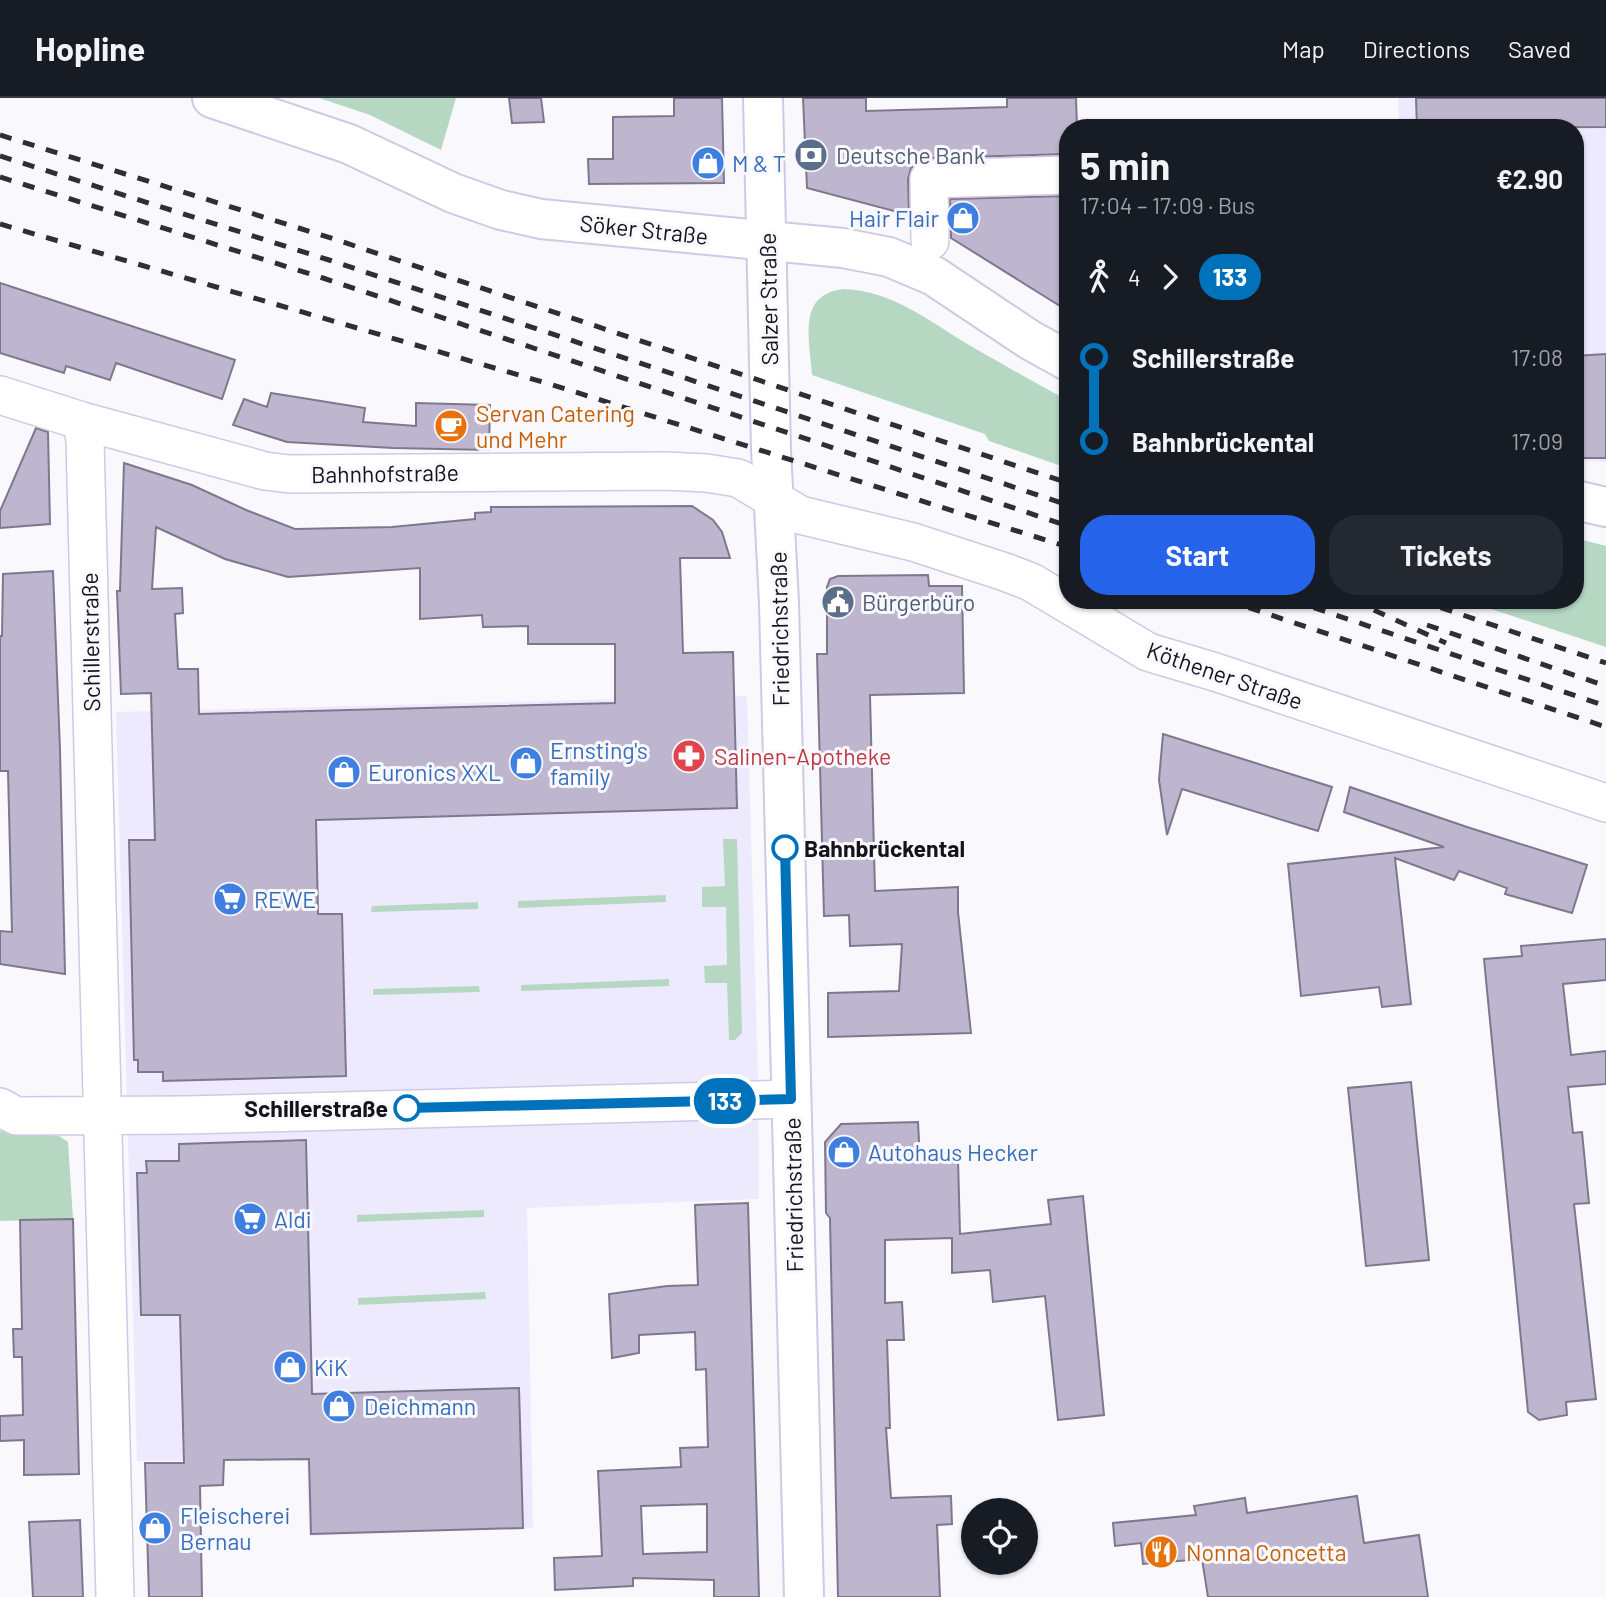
<!DOCTYPE html>
<meta charset="utf-8">
<style>
:root{--surface:#171b24;--page:#242831;--text:#f1f3f6;--muted:#9ea1a6;--line:#363941;--accent:#2563eb}
body{margin:0;font-family:Barlow,sans-serif;background:var(--page);color:var(--text);height:100vh;display:flex;flex-direction:column;font-size:26px;white-space:nowrap}
*{box-sizing:border-box;margin:0}
p{font-size:23px;color:var(--muted)}
.icon{flex:none;width:38px;height:38px;fill:none;stroke:currentColor;stroke-width:2;stroke-linecap:round;stroke-linejoin:round}
.map{position:relative;flex:1;overflow:hidden}
.details{position:absolute;left:1059px;top:21px;width:525px;height:490px;display:flex;flex-direction:column;background:var(--surface);border-radius:28px;box-shadow:0 2px 5px #0004}
.details>*{flex:none}
.badge{padding:0 14px;border-radius:23px;font-size:24px;line-height:46px}
.tools{position:absolute;left:961px;top:1400px;display:grid;gap:14px}
.tools a{display:grid;place-items:center;width:77px;height:77px;border-radius:50%;background:var(--surface);box-shadow:0 2px 5px #0004;font-size:35px}
.map>.badge{position:absolute;translate:-50% -50%;box-shadow:0 0 0 4px #fff}
.legs{display:flex;align-items:center;gap:10px;height:77px;padding:0 21px;font-size:23px}
.legs p{margin-inline-start:auto}
.headline{display:flex;align-items:center;justify-content:space-between;height:119px;padding:0 21px}
h1{font-size:38px;font-weight:700;line-height:52px}
.primary-button{display:flex;gap:14px;margin-top:auto;padding:14px 21px}
.primary-button a{flex:1;height:80px;border-radius:28px;background:var(--accent);color:#fff;font-size:28px;font-weight:700;line-height:80px;text-align:center}
.primary-button a+a{background:var(--page);color:var(--text)}
ul{padding:0 21px;list-style:none}
li{display:flex;align-items:center;gap:24px;height:84px;font-size:26px}
li i{display:grid;place-items:center;width:10px;height:100%;margin:0 9px;background:currentColor}
li i::after{content:'';width:18px;height:18px;margin:-9px;border:5px solid;border-radius:50%;background:var(--surface)}
li p{margin-inline-start:auto}
li:first-child i{background:linear-gradient(#0000 50%,currentColor 0)}
li:last-child i{background:linear-gradient(currentColor 50%,#0000 0)}
header{display:flex;align-items:center;gap:42px;box-sizing:border-box;height:98px;padding:0 35px;background:var(--surface);border-bottom:2px solid var(--line)}
header strong{font-size:33px}
nav{display:flex;gap:38px;margin-inline-start:auto;font-size:24px}
.map>svg:first-child{display:block}
.built{fill:#edeafe}
.green{fill:#b6d8c3}
.building{fill:#beb6ce;stroke:#7e778d;stroke-width:2;fill-rule:evenodd}
.lines{fill:none;stroke-linecap:round;stroke-linejoin:round}
.street-casing{stroke:#cecae3;stroke-width:40}
.secondary-casing{stroke:#cecae3;stroke-width:42}
.street{stroke:#fff;stroke-width:37}
.secondary{stroke:#fff;stroke-width:38}
.rail{stroke:#2f2d36;stroke-width:5;stroke-dasharray:12 12;stroke-linecap:butt}
.line-1-casing{stroke:#fff;stroke-width:16}
.line-1{stroke:#0072bc;stroke-width:10}
.stop-1-dot{fill:#fff;stroke:#0072bc;stroke-width:3.5}
.labels{text-anchor:middle;dominant-baseline:central;stroke-width:6;stroke-linejoin:round;paint-order:stroke}
.service-label{font-size:23px;fill:#4e5e75;stroke:#f9f8fd;text-anchor:start}
.shop-label{font-size:23px;fill:#366cbe;stroke:#f9f8fd;text-anchor:start}
.street-label{font-size:23px;fill:#14121b;stroke:#f9f8fd}
.food-label{font-size:23px;fill:#c56008;stroke:#f9f8fd;text-anchor:start}
.health-label{font-size:23px;fill:#be3a42;stroke:#f9f8fd;text-anchor:start}
.stop-label{font-size:23px;font-weight:bold;fill:#14121b;stroke:#f9f8fd;text-anchor:start}
</style>
<header>
<strong>Hopline</strong>
<nav><a>Map</a><a>Directions</a><a>Saved</a></nav>
</header>
<div class="map">
<svg width="1606" height="1499" viewBox="0 0 1606 1499">
<rect width="100%" height="100%" fill="#f9f8fd"/>
<path class="built" d="M 1398,0 L 1606,0 L 1606,364 L 1575,363 L 1575,30 L 1413,30 L 1413,23 L 1399,22 Z
M 747,598 L 758,980 L 759,1101 L 527,1110 L 533,1430 L 309,1438 L 307,1363 L 137,1363 L 116,614 Z"/>
<path class="green" d="M 319,0 L 456,0 L 441,52 L 370,17 Z
M 844,191 C 893,193 929,223 969,247 C 1002,266 1034,284 1067,302 L 1067,370 L 989,343 L 985,336 L 812,277 C 810,243 796,196 844,191 Z
M 1575,440 L 1606,448 L 1606,549 L 1464,502 L 1575,502 Z
M 723,741 L 737,741 L 742,935 L 735,942 L 729,942 L 727,885 L 705,885 L 704,868 L 727,867 L 726,809 L 702,809 L 702,789 L 725,788 Z
M 666,797 L 666,804 L 518,810 L 518,803 Z
M 478,804 L 478,811 L 371,814 L 372,808 Z
M 669,881 L 669,888 L 521,893 L 521,887 Z
M 479,888 L 480,894 L 373,897 L 373,891 Z
M 0,1033 L 59,1038 L 68,1044 L 73,1121 L 0,1123 Z
M 484,1112 L 484,1119 L 357,1124 L 357,1117 Z
M 485,1194 L 486,1201 L 358,1207 L 358,1200 Z"/>
<path class="building" d="M 509,0 L 541,0 L 544,24 L 512,25 Z
M 674,0 L 722,0 L 724,85 L 589,86 L 588,61 L 613,61 L 613,19 L 674,18 Z
M 803,0 L 866,0 L 866,13 L 1007,9 L 1007,0 L 1076,0 L 1077,30 L 1068,30 L 1068,56 L 928,60 L 919,63 L 911,70 L 908,81 L 909,117 L 807,90 Z
M 1416,0 L 1606,0 L 1606,29 L 1417,30 Z
M 1068,98 L 1068,213 L 951,140 L 950,101 Z
M 0,185 L 235,262 L 222,301 L 116,265 L 110,282 L 66,268 L 64,275 L 0,255 Z
M 1606,256 L 1606,360 L 1575,360 L 1575,258 Z
M 271,295 L 365,310 L 363,324 L 416,328 L 416,305 L 490,307 L 489,352 L 393,350 L 287,344 L 233,327 L 244,301 L 267,309 Z
M 36,330 L 48,334 L 50,426 L 0,430 L 0,413 Z
M 124,365 L 192,387 L 246,412 L 295,431 L 392,429 L 475,421 L 475,415 L 491,414 L 491,409 L 692,408 L 713,422 L 722,434 L 730,460 L 680,460 L 683,555 L 733,554 L 737,710 L 316,722 L 318,816 L 342,816 L 346,978 L 163,983 L 163,974 L 138,974 L 138,962 L 134,962 L 129,742 L 155,742 L 151,595 L 121,596 L 117,493 L 120,493 ZM 156,429 L 225,461 L 288,479 L 420,470 L 420,521 L 482,517 L 483,529 L 528,528 L 528,546 L 615,546 L 615,605 L 199,616 L 198,571 L 178,571 L 175,516 L 183,515 L 182,490 L 152,491 Z
M 53,473 L 60,652 L 65,876 L 0,866 L 0,833 L 12,834 L 8,673 L 0,673 L 0,538 L 2,538 L 3,476 Z
M 928,477 L 929,488 L 962,488 L 964,595 L 870,597 L 875,793 L 958,789 L 958,814 L 971,935 L 828,939 L 828,895 L 899,893 L 902,846 L 850,848 L 849,817 L 824,818 L 817,556 L 827,556 L 827,489 L 830,481 L 838,478 Z
M 1163,636 L 1332,689 L 1318,733 L 1182,691 L 1167,737 L 1159,682 Z
M 1350,689 L 1467,729 L 1587,767 L 1572,815 L 1505,796 L 1507,790 L 1459,773 L 1454,782 L 1395,760 L 1411,906 L 1382,909 L 1379,889 L 1301,898 L 1288,766 L 1444,749 L 1344,714 Z
M 1606,841 L 1606,882 L 1563,886 L 1571,957 L 1606,953 L 1606,986 L 1568,989 L 1573,1035 L 1582,1034 L 1589,1105 L 1574,1106 L 1596,1301 L 1566,1304 L 1567,1317 L 1539,1322 L 1528,1314 L 1484,861 L 1522,858 L 1521,848 Z
M 1411,984 L 1429,1162 L 1366,1168 L 1348,990 Z
M 918,1024 L 920,1062 L 958,1061 L 960,1136 L 1051,1126 L 1048,1102 L 1083,1098 L 1104,1317 L 1058,1322 L 1045,1198 L 993,1204 L 990,1172 L 952,1175 L 952,1140 L 885,1142 L 885,1205 L 902,1204 L 904,1242 L 887,1242 L 890,1330 L 886,1330 L 891,1400 L 951,1398 L 952,1426 L 937,1427 L 940,1499 L 838,1499 L 830,1120 L 826,1115 L 825,1044 L 841,1026 Z
M 306,1042 L 312,1296 L 519,1290 L 523,1430 L 311,1436 L 309,1361 L 224,1362 L 223,1387 L 200,1388 L 202,1499 L 149,1499 L 145,1365 L 184,1365 L 180,1217 L 141,1217 L 137,1075 L 147,1075 L 146,1063 L 179,1063 L 179,1046 Z
M 748,1105 L 759,1499 L 714,1499 L 714,1482 L 633,1480 L 633,1488 L 555,1492 L 554,1460 L 602,1458 L 598,1373 L 681,1369 L 680,1350 L 708,1349 L 706,1271 L 696,1272 L 695,1234 L 639,1237 L 639,1255 L 612,1260 L 609,1196 L 667,1188 L 698,1187 L 695,1107 ZM 707,1406 L 707,1454 L 643,1456 L 641,1408 Z
M 73,1121 L 79,1376 L 24,1377 L 24,1342 L 0,1343 L 0,1318 L 23,1317 L 22,1259 L 14,1259 L 13,1231 L 22,1231 L 20,1122 Z
M 1357,1398 L 1364,1445 L 1419,1437 L 1428,1499 L 1208,1499 L 1202,1461 L 1143,1466 L 1141,1445 L 1115,1448 L 1113,1425 L 1196,1417 L 1194,1408 L 1245,1400 L 1247,1415 Z
M 80,1422 L 83,1499 L 33,1499 L 29,1424 Z"/>
<g class="lines">
<defs>
<path id="street" d="M 930,143 L 929,81 L 1068,77
M 0,297 L 82,323 L 265,373 L 289,376 L 666,373 L 706,375 L 738,380 L 800,417 L 913,444 L 1005,474 L 1031,484 L 1148,554 L 1215,574 L 1606,705
M 82,323 L 85,343 L 115,1499
M 0,1009 L 16,1018 L 187,1017 L 791,1001"/>
<path id="secondary" d="M 212,0 L 349,46 L 453,95 L 501,112 L 541,121 L 843,150 L 889,159 L 934,178 L 1030,242 L 1068,263
M 763,0 L 771,352 L 779,505 L 804,1499
M 1575,402 L 1606,409"/>
</defs>
<use href="#street" class="street-casing"/>
<use href="#secondary" class="secondary-casing"/>
<use href="#street" class="street"/>
<use href="#secondary" class="secondary"/>
<path class="rail" d="M 0,37 L 334,141 L 1068,385
M 0,58 L 329,162 L 1068,407
M 0,79 L 323,180 L 1068,428
M 0,126 L 553,287 L 1068,449
M 1226,502 L 1606,629
M 1291,502 L 1606,608
M 1352,502 L 1446,545
M 1418,502 L 1606,565
M 1427,527 L 1606,588"/>
</g>
<g class="lines">
<defs>
<path id="line-1" d="M 407,1010 L 791,1001 L 785,750"/>
</defs>
<use href="#line-1" class="line-1-casing"/>
<use href="#line-1" class="line-1"/>
</g>
<defs>
<symbol id="bank-disc" viewBox="-11 -11 22 22"><circle r="9.5" fill="#5c6f8a" stroke="#f9f8fd"/><path d="M-6-4H6V4H-6ZM0-2.3a2.3 2.3 0 1 0 0 4.6a2.3 2.3 0 1 0 0-4.6Z" fill="#fff"/></symbol>
<symbol id="shop-disc" viewBox="-11 -11 22 22"><circle r="9.5" fill="#3f7fe0" stroke="#f9f8fd"/><path d="M-5-2.5h2.3a2.7 3.5 0 0 1 5.4 0H5L5.5 6h-11ZM-1.5-2.5h3a1.5 2.3 0 0 0-3 0Z" fill="#fff"/></symbol>
<symbol id="cafe-disc" viewBox="-11 -11 22 22"><circle r="9.5" fill="#e8710a" stroke="#f9f8fd"/><path d="M-5.5-4.5H6V0H3Q3 3.5 0 3.5H-2.5Q-5.5 3.5-5.5 0ZM3-3.2v2h1.7v-2ZM-6 4.5H4V6H-6Z" fill="#fff"/></symbol>
<symbol id="civic-disc" viewBox="-11 -11 22 22"><circle r="9.5" fill="#5c6f8a" stroke="#f9f8fd"/><path d="M-.6-6.5H3V-4.5H.6V-3L4-1V1h2V6H-6V1h2V-1L-.6-3ZM-1.2 2.5V6h2.4V2.5Z" fill="#fff"/></symbol>
<symbol id="pharmacy-disc" viewBox="-11 -11 22 22"><circle r="9.5" fill="#e0444e" stroke="#f9f8fd"/><path d="M-2-6h4v4h4v4h-4v4h-4v-4h-4v-4h4Z" fill="#fff"/></symbol>
<symbol id="supermarket-disc" viewBox="-11 -11 22 22"><circle r="9.5" fill="#3f7fe0" stroke="#f9f8fd"/><path d="M-6-5.5h2.5l.6 2H6L4.5 2H-2.5L-4.4-4H-6ZM-1.5 3.2a1.3 1.3 0 1 0 .1 0ZM3 3.2a1.3 1.3 0 1 0 .1 0Z" fill="#fff"/></symbol>
<symbol id="restaurant-disc" viewBox="-11 -11 22 22"><circle r="9.5" fill="#e8710a" stroke="#f9f8fd"/><path d="M-5-6h1v4h1v-4h1v4h1v-4h1v5L-1.5 .5V6h-2V.5L-5-1ZM5-6V6H3V1.5H1.5Q1.5-4 5-6Z" fill="#fff"/></symbol>
</defs>
<g fill-rule="evenodd">
<use href="#bank-disc" x="792" y="38" width="38" height="38"/>
<use href="#shop-disc" x="689" y="46" width="38" height="38"/>
<use href="#shop-disc" x="944" y="101" width="38" height="38"/>
<use href="#cafe-disc" x="432" y="309" width="38" height="38"/>
<use href="#civic-disc" x="819" y="485" width="38" height="38"/>
<use href="#pharmacy-disc" x="670" y="639" width="38" height="38"/>
<use href="#shop-disc" x="507" y="646" width="38" height="38"/>
<use href="#shop-disc" x="325" y="655" width="38" height="38"/>
<use href="#supermarket-disc" x="211" y="782" width="38" height="38"/>
<use href="#shop-disc" x="825" y="1035" width="38" height="38"/>
<use href="#supermarket-disc" x="231" y="1102" width="38" height="38"/>
<use href="#shop-disc" x="271" y="1250" width="38" height="38"/>
<use href="#shop-disc" x="320" y="1289" width="38" height="38"/>
<use href="#shop-disc" x="136" y="1411" width="38" height="38"/>
<use href="#restaurant-disc" x="1142" y="1435" width="38" height="38"/>
</g>
<g class="stop-1-dot">
<circle cx="785" cy="750" r="12"/>
<circle cx="407" cy="1010" r="12"/>
</g>
<g class="labels">
<g class="service-label">
<text x="836" y="57">Deutsche Bank</text>
<text x="862" y="504">Bürgerbüro</text>
</g>
<g class="shop-label">
<text x="732" y="65">M &amp; T</text>
<text x="939" y="120" text-anchor="end">Hair Flair</text>
<text x="550" y="652">Ernsting's<tspan x="550" dy="26">family</tspan></text>
<text x="368" y="674">Euronics XXL</text>
<text x="254" y="801">REWE</text>
<text x="868" y="1054">Autohaus Hecker</text>
<text x="274" y="1121">Aldi</text>
<text x="314" y="1269">KiK</text>
<text x="364" y="1308">Deichmann</text>
<text x="180" y="1417">Fleischerei<tspan x="180" dy="26">Bernau</tspan></text>
</g>
<g class="street-label">
<text transform="translate(644 131) rotate(6)">Söker Straße</text>
<text transform="translate(768 201) rotate(-91)">Salzer Straße</text>
<text transform="translate(385 375) rotate(-1)">Bahnhofstraße</text>
<text transform="translate(779 531) rotate(-91)">Friedrichstraße</text>
<text transform="translate(90 544) rotate(-91)">Schillerstraße</text>
<text transform="translate(1225 577) rotate(19)">Köthener Straße</text>
<text transform="translate(793 1097) rotate(-91)">Friedrichstraße</text>
</g>
<g class="food-label">
<text x="476" y="315">Servan Catering<tspan x="476" dy="26">und Mehr</tspan></text>
<text x="1186" y="1454">Nonna Concetta</text>
</g>
<g class="health-label">
<text x="714" y="658">Salinen-Apotheke</text>
</g>
<g class="stop-label">
<text x="804" y="750">Bahnbrückental</text>
<text x="388" y="1010" text-anchor="end">Schillerstraße</text>
</g>
</g>
</svg>
<div class="tools">
<a><svg class="icon" aria-label="locate" viewBox="0 0 24 24"><circle cx="12" cy="12" r="6"/><path d="M12 2v4M12 18v4M2 12h4M18 12h4"/></svg></a>
</div>
<b class="badge" style="left:725px;top:1003px;background:#0072bc;color:#fff">133</b>
<section class="details">
<div class="headline"><div><h1>5 min</h1><p>17:04 – 17:09 · Bus</p></div><b>€2.90</b></div>
<div class="legs"><svg class="icon" aria-label="walk" viewBox="0 0 24 24"><circle cx="13" cy="4" r="2"/><path d="M13 8l-2 6 4 7M11 14l-3 7M7 12l3-4h3l4 4"/></svg>4<svg class="icon" aria-label="forward" viewBox="0 0 24 24"><path d="M9 5l7 7-7 7"/></svg><b class="badge" style="background:#0072bc;color:#fff">133</b></div>
<ul>
<li><i style="color:#0072bc"></i><b>Schillerstraße</b><p>17:08</p></li>
<li><i style="color:#0072bc"></i><b>Bahnbrückental</b><p>17:09</p></li>
</ul>
<div class="primary-button"><a>Start</a><a>Tickets</a></div>
</section>
</div>
